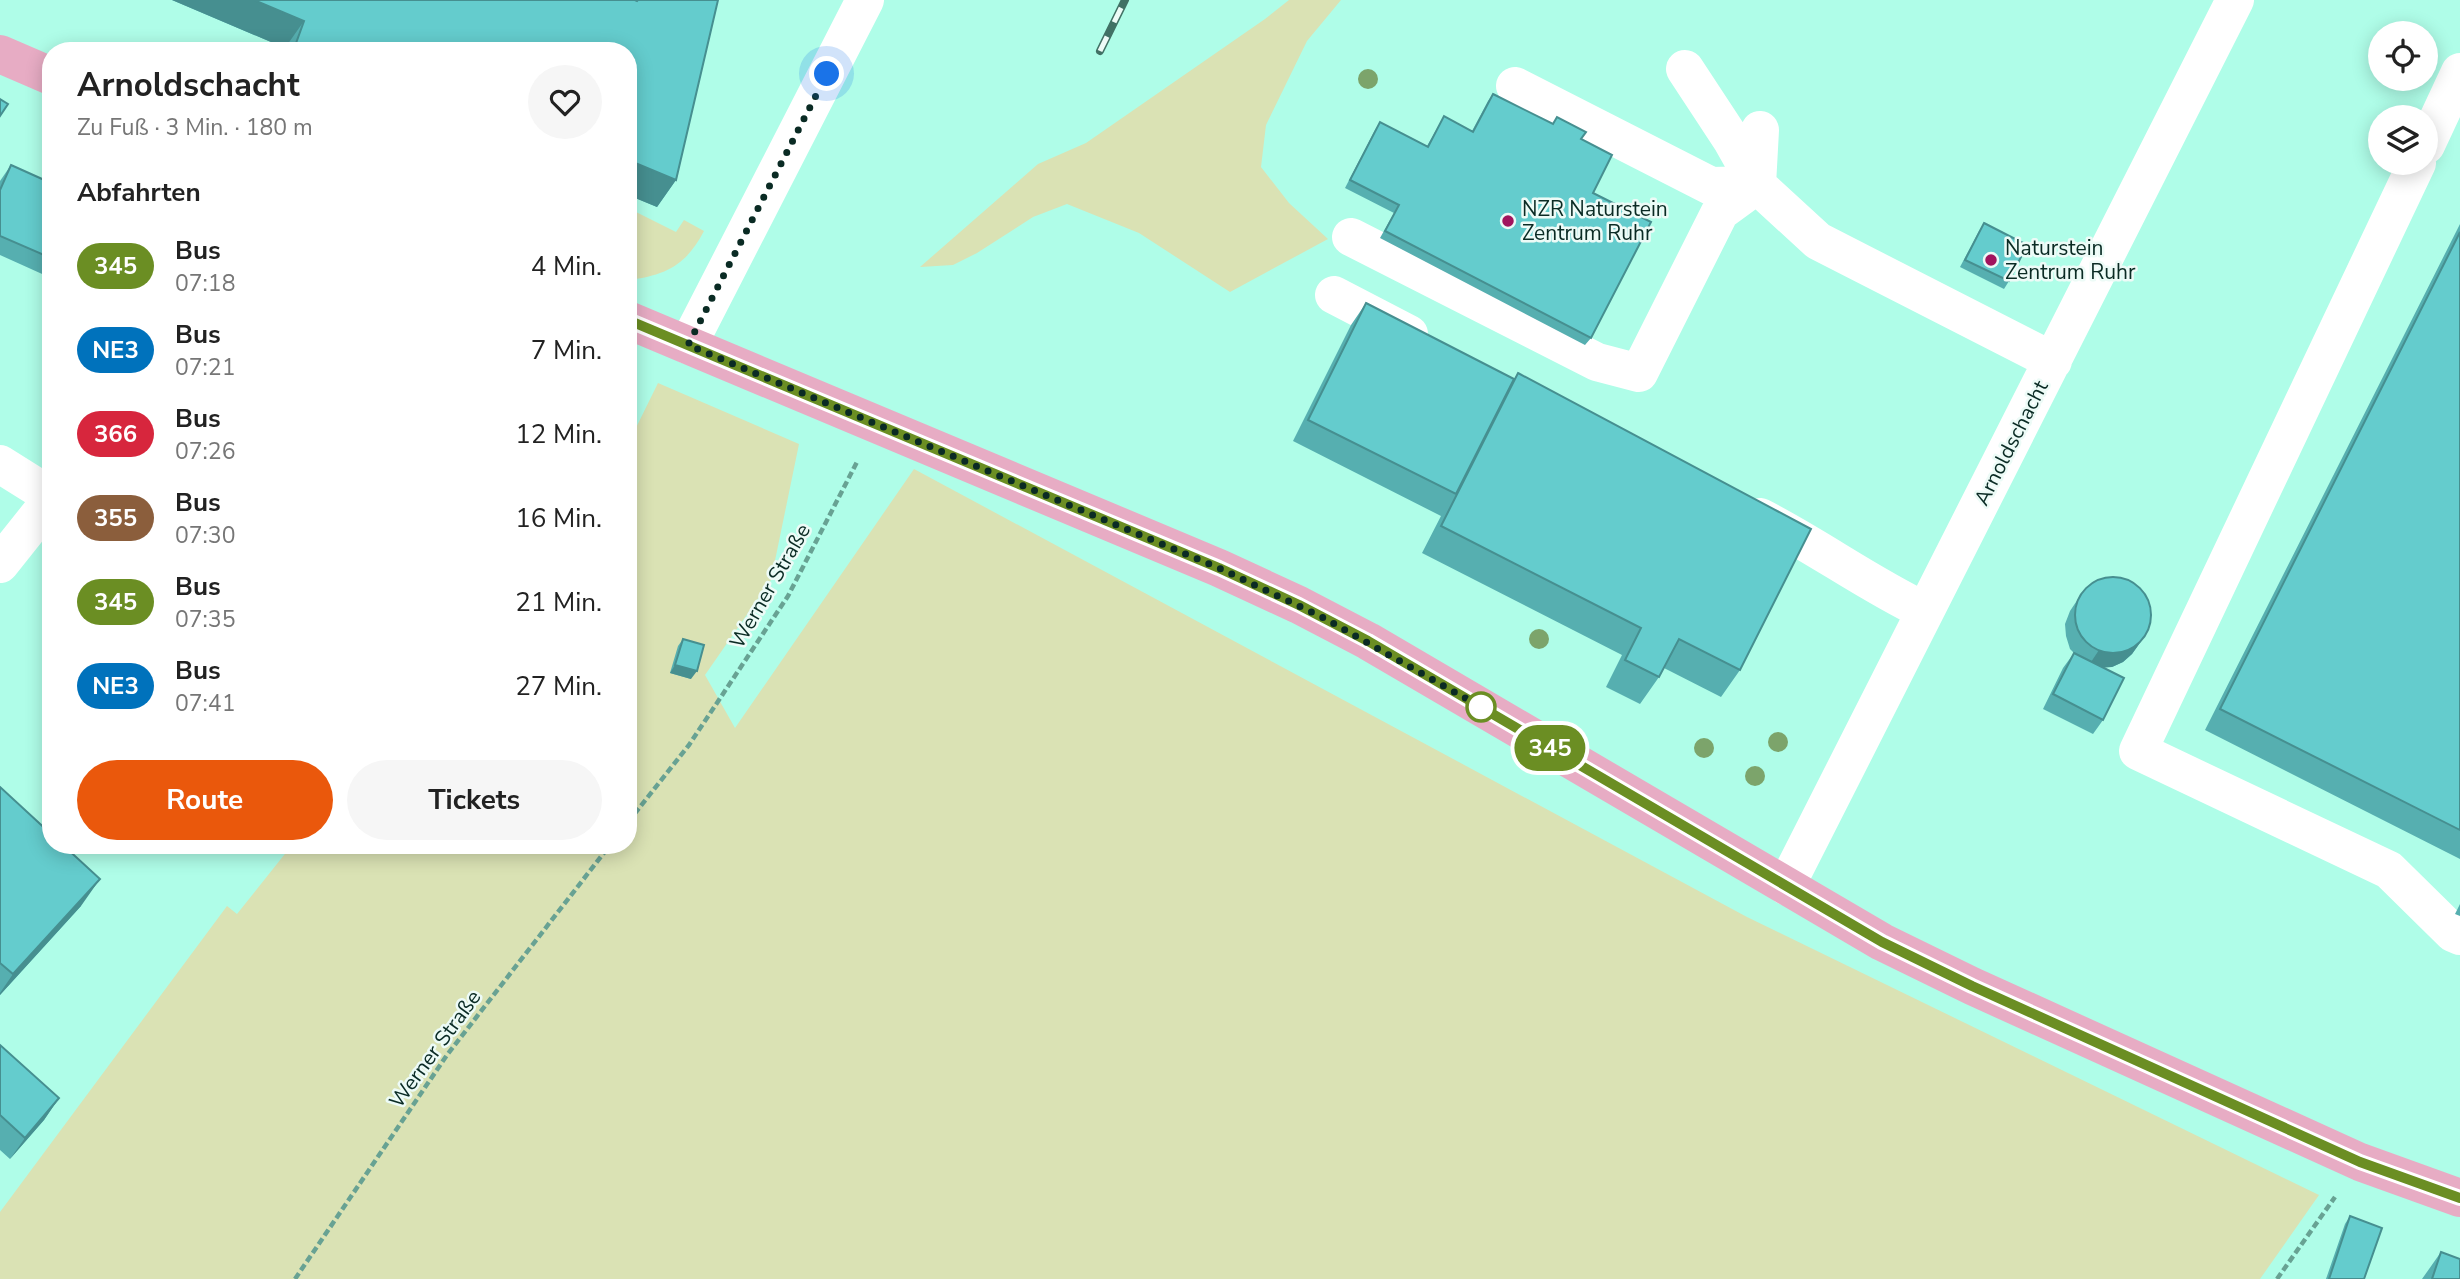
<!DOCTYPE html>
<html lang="de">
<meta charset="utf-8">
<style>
:root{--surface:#fff;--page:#f6f6f6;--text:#222;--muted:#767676;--accent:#ea580c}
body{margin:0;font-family:"Nunito Sans",sans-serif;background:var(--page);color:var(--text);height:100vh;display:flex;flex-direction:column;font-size:26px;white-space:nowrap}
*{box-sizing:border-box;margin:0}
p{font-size:23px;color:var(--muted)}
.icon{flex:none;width:38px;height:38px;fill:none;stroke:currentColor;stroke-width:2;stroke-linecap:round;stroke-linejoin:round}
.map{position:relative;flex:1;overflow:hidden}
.side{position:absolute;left:42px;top:42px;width:595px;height:812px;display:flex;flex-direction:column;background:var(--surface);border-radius:28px;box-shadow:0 4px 18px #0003}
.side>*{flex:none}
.badge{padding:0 14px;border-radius:23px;font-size:24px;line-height:46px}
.fabs{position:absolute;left:2368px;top:21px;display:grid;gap:14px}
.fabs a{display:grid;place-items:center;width:70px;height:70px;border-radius:50%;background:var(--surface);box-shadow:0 4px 18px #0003;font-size:35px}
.you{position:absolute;width:35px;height:35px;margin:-18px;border:5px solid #fff;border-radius:50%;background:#1a73e8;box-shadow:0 0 0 10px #1a73e833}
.map>.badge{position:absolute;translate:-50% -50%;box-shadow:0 0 0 4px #fff}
h2{padding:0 35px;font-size:26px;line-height:63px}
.round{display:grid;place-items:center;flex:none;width:74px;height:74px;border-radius:37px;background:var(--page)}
.head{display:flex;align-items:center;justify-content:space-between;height:119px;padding:0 35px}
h1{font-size:33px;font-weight:700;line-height:52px}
.cta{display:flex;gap:14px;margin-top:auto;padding:14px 35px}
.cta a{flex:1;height:80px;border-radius:42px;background:var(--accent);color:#fff;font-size:28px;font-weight:700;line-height:80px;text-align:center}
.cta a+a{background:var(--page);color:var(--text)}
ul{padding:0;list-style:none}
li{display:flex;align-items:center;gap:21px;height:84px;padding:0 35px}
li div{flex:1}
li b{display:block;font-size:26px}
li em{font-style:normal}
li .badge{min-width:77px;font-weight:700;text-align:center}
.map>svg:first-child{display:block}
.green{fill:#dae2b4}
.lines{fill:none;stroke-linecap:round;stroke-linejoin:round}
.path{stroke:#68a293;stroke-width:4.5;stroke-dasharray:7 3.5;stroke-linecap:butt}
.minor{stroke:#fff;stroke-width:38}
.major{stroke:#e7acc4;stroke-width:38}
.rail-casing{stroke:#417165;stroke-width:8}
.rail{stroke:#edfbf7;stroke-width:5;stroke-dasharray:16;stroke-linecap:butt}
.tree{fill:#7ca46b}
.wall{fill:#56afb0}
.shaded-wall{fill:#468f90}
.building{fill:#64cccd;stroke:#468f90;stroke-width:2}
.line-casing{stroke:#fff;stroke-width:16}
.line{stroke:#6b8e23;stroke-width:10}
.walk{stroke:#0a2b24;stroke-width:7;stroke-dasharray:0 12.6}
.poi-dot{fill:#a1155e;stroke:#edfbf7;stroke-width:2.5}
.stop-dot{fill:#fff;stroke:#6b8e23;stroke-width:3.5}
.labels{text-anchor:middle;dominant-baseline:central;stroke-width:5;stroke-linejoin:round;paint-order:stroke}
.poi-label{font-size:21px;fill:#0a2b24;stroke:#edfbf7;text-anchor:start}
.street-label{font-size:21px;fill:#0a2b24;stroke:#edfbf7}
</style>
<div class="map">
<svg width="2460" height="1279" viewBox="0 0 2460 1279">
<rect width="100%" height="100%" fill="#affde8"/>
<path class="green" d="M 1289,0 L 1341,0 L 1307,41 L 1266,125 L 1261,167 L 1289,203 L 1328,239 L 1230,292 L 1139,233 L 1067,204 L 1033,217 L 977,253 L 953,265 L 920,267 L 1038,164 L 1086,143 L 1265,19 Z
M 628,208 L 676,232 L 684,220 L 704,231 C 686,265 667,275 629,280 Z
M 658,383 L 799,444 L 771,580 L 705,675 L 735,728 L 914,469 L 1747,917 L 2319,1195 L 2260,1279 L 0,1279 L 0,1212 L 227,906 L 237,914 L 292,845 L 628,845 L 628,444 Z"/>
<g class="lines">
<path class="path" d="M 628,822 L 689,745 L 788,596 L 858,460
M 295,1279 L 447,1055 L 610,845
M 2277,1279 L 2335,1197"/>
<path class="minor" d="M 1685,69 L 1731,139 L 1757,185
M 1515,86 L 1711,186 L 1757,185 L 1818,241 L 2053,361
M 2426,145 L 2460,72
M 2417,163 L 2138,751 L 2389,870 L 2453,933 L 2460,936
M 1351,237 L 1597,362 L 1639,373 L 1720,212 L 1757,185 L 1760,130
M 1334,295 L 1409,334
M 688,345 L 865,0
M 0,464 L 51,496
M 1760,517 C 1817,546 1868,584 1925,611
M 0,564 L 51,500
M 1786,886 L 2235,0"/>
<path class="major" d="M 0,54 L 51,76
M 628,320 L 1219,568 L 1299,605 L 1368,641 L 1882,942 L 1972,986 L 2360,1162 L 2460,1198"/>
<defs>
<path id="rail" d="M 1100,51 L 1125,0"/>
</defs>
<use href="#rail" class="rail-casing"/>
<use href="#rail" class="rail"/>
</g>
<g class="tree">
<circle cx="1368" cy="79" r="10"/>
<circle cx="1539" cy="639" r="10"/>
<circle cx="1778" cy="742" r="10"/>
<circle cx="1704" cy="748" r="10"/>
<circle cx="1755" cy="776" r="10"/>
</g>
<path class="wall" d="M 172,0 L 718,0 L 676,180 L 657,207 L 628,195 L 628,51 L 284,51 L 285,48 Z
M 1493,94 L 1552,124 L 1557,117 L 1581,139 L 1593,193 L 1591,338 L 1585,345 L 1380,238 L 1394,213 L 1345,188 L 1375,130 L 1380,122 L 1427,146 L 1444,116 L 1472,131 L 1488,101 Z
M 11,165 L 51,183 L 51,278 L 0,255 L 0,181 Z
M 1984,223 L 2009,281 L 2004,289 L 1960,267 L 1979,231 Z
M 2460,224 L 2460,859 L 2205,730 Z
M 1366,303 L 1514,379 L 1518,373 L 1740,670 L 1721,697 L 1664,668 L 1659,677 L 1640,704 L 1606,687 L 1622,655 L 1422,553 L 1441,516 L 1293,441 L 1351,325 Z
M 2080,596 L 2142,640 L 2132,654 L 2123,662 L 2112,667 L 2102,667 L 2103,720 L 2093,734 L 2043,709 L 2063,668 L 2074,653 L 2070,649 L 2066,636 L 2065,624 L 2070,611 Z
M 683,639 L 691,679 L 670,673 L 678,646 Z
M 0,787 L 81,906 L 0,995 Z
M 2460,904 L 2460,916 L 2455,914 Z
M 0,1045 L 59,1098 L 44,1120 L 10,1159 L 0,1150 Z
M 2350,1216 L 2364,1279 L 2326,1279 L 2345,1224 Z
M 2441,1252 L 2460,1279 L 2422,1279 Z"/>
<path class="shaded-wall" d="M 172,0 L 254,0 L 304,21 L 285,48 Z
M 628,160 L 676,180 L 657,207 L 628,195 Z
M 2142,640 L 2132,654 L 2123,662 L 2112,667 L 2100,668 L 2089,665 L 2099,650 Z
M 675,665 L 697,671 L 691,679 L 670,673 Z
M 100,879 L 81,906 L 0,995 L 0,993 L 13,974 Z
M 59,1098 L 44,1120 L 10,1159 L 25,1138 Z"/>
<path class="building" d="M 254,0 L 635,0 L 637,1 L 638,0 L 718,0 L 676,180 L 628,160 L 628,51 L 304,51 L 295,46 L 304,21 Z
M 1493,94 L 1553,124 L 1557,117 L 1586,132 L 1581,139 L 1612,155 L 1593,193 L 1651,222 L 1591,338 L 1385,231 L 1399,205 L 1350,180 L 1380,122 L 1428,147 L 1444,116 L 1473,132 Z
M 0,99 L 8,104 L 0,116 Z
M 11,165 L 51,183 L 51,258 L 0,236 L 0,190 Z
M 1984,223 L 2027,245 L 2009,281 L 1965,260 Z
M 2460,232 L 2460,830 L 2220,709 Z
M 1366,303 L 1514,379 L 1456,494 L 1308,420 Z
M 1518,373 L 1811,529 L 1740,670 L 1679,639 L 1659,677 L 1625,660 L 1641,628 L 1441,526 Z
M2075 615a38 38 0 1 1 76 0a38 38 0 1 1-76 0Z
M 683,639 L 704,645 L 697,671 L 675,665 Z
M 2074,653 L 2124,678 L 2103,720 L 2053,694 Z
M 0,787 L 51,834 L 51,845 L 63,845 L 100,879 L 13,974 L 0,963 Z
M 0,1045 L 59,1098 L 25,1138 L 0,1115 Z
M 2350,1216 L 2382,1228 L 2364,1279 L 2329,1279 Z
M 2441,1252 L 2460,1259 L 2460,1279 L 2432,1279 Z"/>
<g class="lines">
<defs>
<path id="line" d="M 628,320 L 1219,568 L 1299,605 L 1368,641 L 1882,942 L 1972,986 L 2360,1162 L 2460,1198"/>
</defs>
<use href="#line" class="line-casing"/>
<use href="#line" class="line"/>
<path class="walk" d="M 827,74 L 688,345 L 1219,568 L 1322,617 L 1481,707"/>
</g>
<g class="poi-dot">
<circle cx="1508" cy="221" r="7"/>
<circle cx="1991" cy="260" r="7"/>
</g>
<circle class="stop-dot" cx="1481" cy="707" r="14"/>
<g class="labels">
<g class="poi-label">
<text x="1522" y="209">NZR Naturstein<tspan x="1522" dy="24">Zentrum Ruhr</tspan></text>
<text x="2005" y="248">Naturstein<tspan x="2005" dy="24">Zentrum Ruhr</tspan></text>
</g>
<g class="street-label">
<text transform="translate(2011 443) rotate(-63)">Arnoldschacht</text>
<text transform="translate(770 586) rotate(-60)">Werner Straße</text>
<text transform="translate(435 1049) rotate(-54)">Werner Straße</text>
</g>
</g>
</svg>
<div class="fabs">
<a><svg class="icon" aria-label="locate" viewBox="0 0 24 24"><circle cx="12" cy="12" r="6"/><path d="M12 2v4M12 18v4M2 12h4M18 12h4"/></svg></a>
<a><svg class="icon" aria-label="layers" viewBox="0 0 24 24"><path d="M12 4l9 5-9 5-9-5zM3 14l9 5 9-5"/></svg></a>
</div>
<div class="you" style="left:827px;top:74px"></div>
<b class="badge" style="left:1550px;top:748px;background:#6b8e23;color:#fff">345</b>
<section class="side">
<div class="head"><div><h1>Arnoldschacht</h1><p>Zu Fuß · 3 Min. · 180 m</p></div><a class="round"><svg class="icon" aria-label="heart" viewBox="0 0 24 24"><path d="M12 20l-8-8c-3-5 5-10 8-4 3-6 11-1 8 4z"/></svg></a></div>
<h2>Abfahrten</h2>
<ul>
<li><span class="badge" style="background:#6b8e23;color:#fff">345</span><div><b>Bus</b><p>07:18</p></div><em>4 Min.</em></li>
<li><span class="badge" style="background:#0072bc;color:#fff">NE3</span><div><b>Bus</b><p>07:21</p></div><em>7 Min.</em></li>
<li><span class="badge" style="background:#d7263d;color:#fff">366</span><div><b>Bus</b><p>07:26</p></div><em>12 Min.</em></li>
<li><span class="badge" style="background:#8b5e3c;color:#fff">355</span><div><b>Bus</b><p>07:30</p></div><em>16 Min.</em></li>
<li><span class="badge" style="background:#6b8e23;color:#fff">345</span><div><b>Bus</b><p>07:35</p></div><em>21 Min.</em></li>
<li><span class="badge" style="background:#0072bc;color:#fff">NE3</span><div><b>Bus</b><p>07:41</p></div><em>27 Min.</em></li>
</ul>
<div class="cta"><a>Route</a><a>Tickets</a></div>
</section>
</div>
